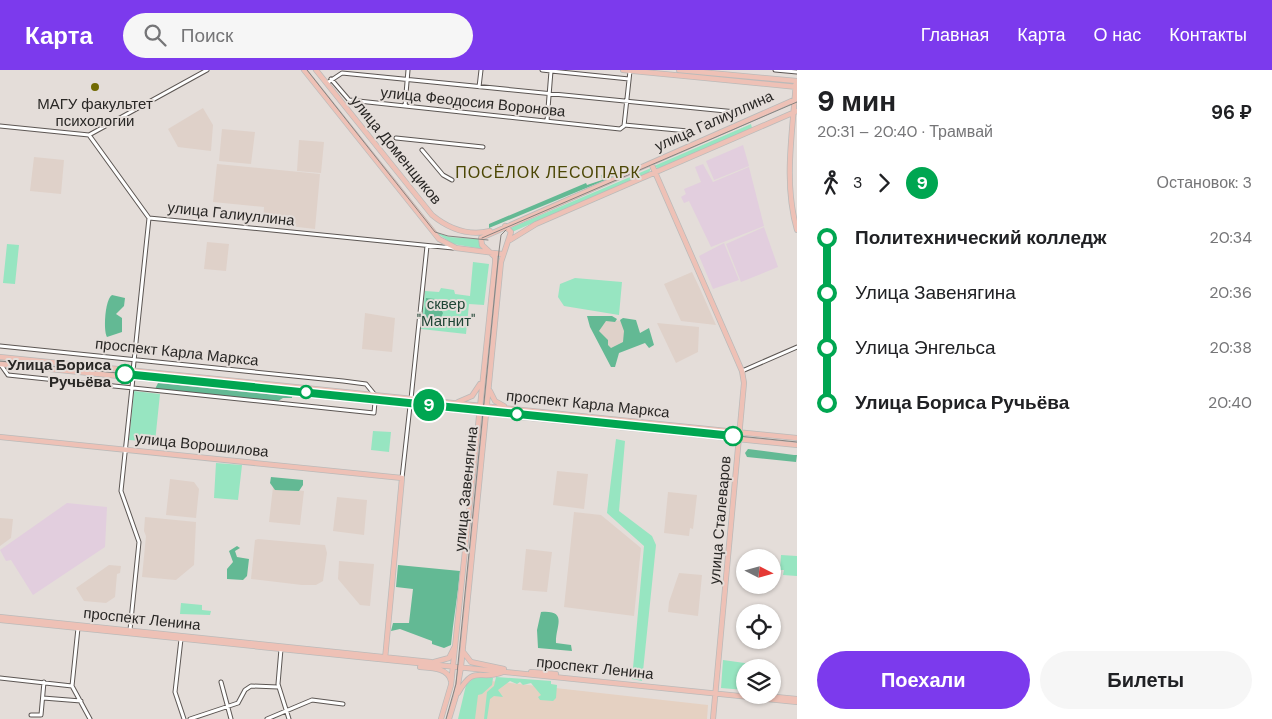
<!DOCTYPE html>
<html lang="ru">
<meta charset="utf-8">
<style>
:root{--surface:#fff;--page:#f6f6f6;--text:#202124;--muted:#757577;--accent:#7c3aed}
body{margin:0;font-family:"DM Sans",sans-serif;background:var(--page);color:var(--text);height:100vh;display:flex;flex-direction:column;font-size:19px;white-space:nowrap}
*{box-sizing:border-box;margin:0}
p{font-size:16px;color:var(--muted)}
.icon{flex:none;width:28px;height:28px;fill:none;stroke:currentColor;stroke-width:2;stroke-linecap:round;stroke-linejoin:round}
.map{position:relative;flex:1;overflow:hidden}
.details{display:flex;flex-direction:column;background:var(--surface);width:475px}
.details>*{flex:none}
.badge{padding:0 10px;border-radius:16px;font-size:18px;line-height:32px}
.needle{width:32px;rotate:96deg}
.tools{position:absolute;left:736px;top:479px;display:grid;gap:10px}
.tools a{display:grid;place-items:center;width:45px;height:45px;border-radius:50%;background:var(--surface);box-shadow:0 1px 4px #0004;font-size:25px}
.map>.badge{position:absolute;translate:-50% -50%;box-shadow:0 0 0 2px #fff}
.legs{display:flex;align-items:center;gap:8px;height:55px;padding:0 20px;font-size:16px}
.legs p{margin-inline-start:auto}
.overview{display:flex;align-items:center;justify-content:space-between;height:85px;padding:0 20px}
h1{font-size:28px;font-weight:800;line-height:38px}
.cta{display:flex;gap:10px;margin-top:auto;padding:10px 20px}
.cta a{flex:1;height:58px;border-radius:30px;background:var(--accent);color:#fff;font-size:20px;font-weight:800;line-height:58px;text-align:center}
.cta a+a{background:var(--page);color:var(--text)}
ul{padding:0 20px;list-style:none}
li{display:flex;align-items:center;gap:18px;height:55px;font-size:19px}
li i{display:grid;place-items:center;width:8px;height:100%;margin:0 6px;background:currentColor}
li i::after{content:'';width:12px;height:12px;margin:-6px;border:4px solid;border-radius:50%;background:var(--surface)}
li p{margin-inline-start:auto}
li:first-child i{background:linear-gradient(#0000 50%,currentColor 0)}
li:last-child i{background:linear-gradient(currentColor 50%,#0000 0)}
header{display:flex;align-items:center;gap:30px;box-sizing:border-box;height:70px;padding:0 25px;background:var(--accent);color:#fff}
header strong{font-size:24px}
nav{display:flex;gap:28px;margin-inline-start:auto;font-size:18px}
.search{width:350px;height:45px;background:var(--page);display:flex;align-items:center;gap:12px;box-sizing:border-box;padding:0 18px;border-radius:28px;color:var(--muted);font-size:19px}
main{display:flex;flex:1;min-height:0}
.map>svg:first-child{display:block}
.commercial{fill:#e5d1c2}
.industrial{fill:#e2cede}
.built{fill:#dfd1c9}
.green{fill:#97e5c1}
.forest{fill:#63b994}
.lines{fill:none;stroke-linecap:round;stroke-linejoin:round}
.minor-casing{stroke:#5c5653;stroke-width:5}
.major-casing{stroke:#bbbab9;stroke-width:6}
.minor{stroke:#fff;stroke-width:3}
.major{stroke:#eec1b6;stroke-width:4.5}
.tram{stroke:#87827f;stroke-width:1}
.line-1-casing{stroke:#fff;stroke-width:11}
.line-1{stroke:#00a651;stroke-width:8}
.poi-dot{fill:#716a02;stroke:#e4ddd9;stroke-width:2}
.stop-1-dot{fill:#fff;stroke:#00a651;stroke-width:2.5}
.labels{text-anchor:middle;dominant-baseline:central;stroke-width:4;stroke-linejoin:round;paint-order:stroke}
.street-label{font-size:15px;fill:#292725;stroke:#e4ddd9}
.poi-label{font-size:15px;fill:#292725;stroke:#e4ddd9}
.park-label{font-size:15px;fill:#1f4535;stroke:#e4ddd9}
.stop-label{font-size:15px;font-weight:bold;fill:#292725;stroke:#e4ddd9;text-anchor:end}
.neighbourhood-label{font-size:16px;letter-spacing:1px;fill:#4c4705;stroke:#e4ddd9}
</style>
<header>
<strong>Карта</strong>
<div class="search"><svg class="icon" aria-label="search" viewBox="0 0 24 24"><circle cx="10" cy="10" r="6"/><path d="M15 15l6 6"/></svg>Поиск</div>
<nav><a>Главная</a><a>Карта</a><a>О нас</a><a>Контакты</a></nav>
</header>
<main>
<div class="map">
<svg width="797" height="649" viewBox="0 0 797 649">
<rect width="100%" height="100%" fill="#e4ddd9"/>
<path class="commercial" d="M 473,609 L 708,635 L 707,649 L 471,649 Z"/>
<path class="industrial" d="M 743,75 L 749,96 L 714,110 L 706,91 Z
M 703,94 L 713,112 L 749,97 L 764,156 L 711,177 L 689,131 L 684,133 L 681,127 L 686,124 L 684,119 L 701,112 L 695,97 Z
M 764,157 L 778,197 L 741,212 L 726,174 Z
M 724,173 L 739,210 L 713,219 L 699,186 Z
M 67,433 L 107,437 L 105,477 L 33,525 L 11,490 L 6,491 L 0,480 Z"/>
<path class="built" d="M 203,38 L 213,55 L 211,81 L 178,77 L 168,59 Z
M 222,59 L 255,62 L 251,94 L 219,91 Z
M 299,70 L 324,72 L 321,103 L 297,101 Z
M 34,87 L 64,90 L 61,124 L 30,121 Z
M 217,94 L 320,104 L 315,159 L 263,153 L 264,137 L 213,132 Z
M 207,172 L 229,174 L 226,201 L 204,199 Z
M 692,202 L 701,221 L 716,255 L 681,251 L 664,214 Z
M 365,243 L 395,248 L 392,282 L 362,279 Z
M 602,249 L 634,252 L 632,276 L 607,286 L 593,254 Z
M 657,253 L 699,257 L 698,282 L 676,293 Z
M 557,401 L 588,404 L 584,439 L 553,435 Z
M 170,409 L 194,412 L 199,419 L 196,448 L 166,445 Z
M 273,417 L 304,421 L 300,455 L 269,452 Z
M 668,422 L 697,425 L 693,459 L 690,458 L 689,466 L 664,463 Z
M 337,427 L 367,430 L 364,465 L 333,461 Z
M 574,442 L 601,445 L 641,478 L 634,546 L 564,537 Z
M 145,447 L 196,452 L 194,495 L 176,510 L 142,507 L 146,466 L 144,461 Z
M 0,448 L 13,449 L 11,468 L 0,476 Z
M 258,469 L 325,475 L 327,483 L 323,511 L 316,515 L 302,515 L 251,509 L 255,470 Z
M 526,479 L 552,482 L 547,522 L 522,520 Z
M 339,491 L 374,494 L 370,536 L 360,535 L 338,509 Z
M 109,495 L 121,496 L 120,503 L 117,504 L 115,527 L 106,533 L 84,531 L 76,518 Z
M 679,503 L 702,505 L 698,546 L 668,542 L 669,532 Z"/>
<path class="green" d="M 751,54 L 752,58 L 659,99 L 654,96 Z
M 651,98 L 649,103 L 512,162 L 511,158 L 515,156 Z
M 435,162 L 449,167 L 478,169 L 483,179 L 453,174 Z
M 7,174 L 19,175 L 15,214 L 3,213 Z
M 473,192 L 489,194 L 484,235 L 469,234 L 466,264 L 421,259 L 425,221 L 439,222 L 441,218 L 454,220 L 455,224 L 470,226 Z
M 575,208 L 622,212 L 619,245 L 564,236 L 558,227 L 560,214 Z
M 134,321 L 160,324 L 155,372 L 129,370 Z
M 373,361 L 391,362 L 389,382 L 371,380 Z
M 616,369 L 625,371 L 619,441 L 652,466 L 656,475 L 642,611 L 632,609 L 644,476 L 607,443 Z
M 216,393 L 242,395 L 238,430 L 214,428 Z
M 781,485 L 797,486 L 797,506 L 783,505 L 784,500 L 780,500 Z
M 181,533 L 202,535 L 202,540 L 211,541 L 210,545 L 180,544 Z
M 723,590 L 759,595 L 759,597 L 745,598 L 745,620 L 721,618 Z
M 475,607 L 493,608 L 492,615 L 482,624 L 478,625 L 475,649 L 458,649 L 466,615 Z
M 496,607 L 551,611 L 551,614 L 557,615 L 556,628 L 553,631 L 540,630 L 538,627 L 541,625 L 531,613 L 523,615 L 520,612 L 517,614 L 510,611 L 498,620 L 503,627 L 494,626 L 490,629 L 487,649 L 484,649 L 487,622 L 494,616 Z"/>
<path class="forest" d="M 611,103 L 613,107 L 489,158 L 489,154 L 586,113 L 587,115 L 602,110 L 601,105 Z
M 112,225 L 125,228 L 124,236 L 116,244 L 122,248 L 122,262 L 107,267 C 103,261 105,229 112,225 Z
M 426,228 L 435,229 L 443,243 L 440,250 L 430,255 L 424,252 Z
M 587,246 L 612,246 L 617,249 L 615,252 L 606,251 L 599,261 L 608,270 L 608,275 L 611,278 L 623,272 L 624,261 L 620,250 L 623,248 L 636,250 L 640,263 L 649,258 L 654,275 L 649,278 L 645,273 L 619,283 L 615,297 L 611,297 L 590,257 Z
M 161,312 L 292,326 L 292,328 L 283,328 L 278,331 L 155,319 L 158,313 Z
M 748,379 L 794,385 L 797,385 L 796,392 L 747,387 L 745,383 Z
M 271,407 L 303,410 L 303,415 L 299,421 L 275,420 L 270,413 Z
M 237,476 L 240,478 L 235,481 L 237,487 L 249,489 L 247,506 L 243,510 L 227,509 L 227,499 L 233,492 L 229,481 Z
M 398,495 L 460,501 C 458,526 453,550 451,575 L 444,578 L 432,574 L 432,571 L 400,559 L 391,561 L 393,553 L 409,553 L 413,519 L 396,517 Z
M 541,542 C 569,540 555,557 556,573 L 571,575 L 572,581 L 538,578 L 537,560 Z"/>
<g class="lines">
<defs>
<path id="minor" d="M 542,0 L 551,1
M 775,0 L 797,2
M 331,9 L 349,30 L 620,59 L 624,56 L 630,1
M 327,13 L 342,3 L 736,42
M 479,17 L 481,0
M 405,36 L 408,0
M 547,51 L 551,1 L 629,9
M 624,55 L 688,61
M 0,56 L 89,65 L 149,148 L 453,178
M 89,65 L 207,0
M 396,68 L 483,77
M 422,80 L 443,105 L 452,110
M 0,276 L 343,311 L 366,314 L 375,325
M 1,295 L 8,305 L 374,343 L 375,332
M 133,301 L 149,148
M 742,301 L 797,277
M 411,329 L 427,176
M 402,408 L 410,336
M 78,558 L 72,616 L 90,649
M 130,560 L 139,472 L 121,421 L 133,308
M 181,569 L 175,622 L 184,649
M 281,579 L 278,614 L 289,649
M 0,608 L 72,616
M 221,612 L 231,649
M 43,628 L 81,631
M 31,645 L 41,645 L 44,612
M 190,649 L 238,633 L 245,620 L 251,616 L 278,617
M 267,649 L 312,630 L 343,634"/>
<path id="major" d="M 304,0 L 439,169 L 456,178 L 502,184
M 316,0 L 432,145 C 449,159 469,166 490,161
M 623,0 L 797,17
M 679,0 L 797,11
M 796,11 C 793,61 783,111 797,160
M 651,93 L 742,301 L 744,313 L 713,649
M 510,170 L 536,154 L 797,41
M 0,287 L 797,368
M 0,294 L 797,375
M 490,321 L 495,331 L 504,336
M 458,332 L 472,326 L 480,314
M 0,367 L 402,408 L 385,589
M 0,547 L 431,592
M 0,550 L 797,632
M 464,583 L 471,592 L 504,599
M 434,592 L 449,588 L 454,578
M 420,597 C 432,598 448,598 451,611
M 531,602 L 556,604
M 458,623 C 475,593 479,612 503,602
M 766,626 L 797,629
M 441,649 L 451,615 L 495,193 L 495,187 L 482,175 L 481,168 L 796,29
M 449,649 L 456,626 L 461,597 L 501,192 L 511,162 L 505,156"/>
</defs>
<use href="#minor" class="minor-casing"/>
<use href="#major" class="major-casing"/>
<use href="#minor" class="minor"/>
<use href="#major" class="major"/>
<path class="tram" d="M 307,0 L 435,162 L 448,166 L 488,170
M 482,168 L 797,32
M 0,291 L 797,372
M 446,649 L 456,614 L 499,181 L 501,165 L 506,160"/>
</g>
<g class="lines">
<defs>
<path id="line-1" d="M 125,304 L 733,366"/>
</defs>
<use href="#line-1" class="line-1-casing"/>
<use href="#line-1" class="line-1"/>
</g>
<circle class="poi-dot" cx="95" cy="17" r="5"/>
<g class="stop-1-dot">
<circle cx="125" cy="304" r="9"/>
<circle cx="306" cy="322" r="6"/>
<circle cx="517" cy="344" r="6"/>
<circle cx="733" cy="366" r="9"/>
</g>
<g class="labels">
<g class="street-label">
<text transform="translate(473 32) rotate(6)">улица Феодосия Воронова</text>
<text transform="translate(714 51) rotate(-24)">улица Галиуллина</text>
<text transform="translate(396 80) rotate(51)">улица Доменщиков</text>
<text transform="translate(231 144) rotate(6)">улица Галиуллина</text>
<text transform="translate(177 282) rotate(6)">проспект Карла Маркса</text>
<text transform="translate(588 334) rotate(6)">проспект Карла Маркса</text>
<text transform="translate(202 375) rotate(6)">улица Ворошилова</text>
<text transform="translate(466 419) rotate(-84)">улица Завенягина</text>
<text transform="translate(720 450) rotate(-85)">улица Сталеваров</text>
<text transform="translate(142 549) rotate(6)">проспект Ленина</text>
<text transform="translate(595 598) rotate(6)">проспект Ленина</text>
</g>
<g class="poi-label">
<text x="95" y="34">МАГУ факультет<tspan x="95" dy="17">психологии</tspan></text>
</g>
<g class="park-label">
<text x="446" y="234">сквер<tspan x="446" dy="17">"Магнит"</tspan></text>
</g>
<g class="stop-label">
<text x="111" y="295">Улица Бориса<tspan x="111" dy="17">Ручьёва</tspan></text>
</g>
<g class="neighbourhood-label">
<text x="548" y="102">ПОСЁЛОК ЛЕСОПАРК</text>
</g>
</g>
</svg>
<div class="tools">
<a><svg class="needle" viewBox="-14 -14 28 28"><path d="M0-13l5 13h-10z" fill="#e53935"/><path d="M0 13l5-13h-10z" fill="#757577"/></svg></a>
<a><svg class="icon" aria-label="locate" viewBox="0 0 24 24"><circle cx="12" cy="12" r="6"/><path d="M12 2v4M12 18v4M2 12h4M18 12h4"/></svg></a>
<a><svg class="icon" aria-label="layers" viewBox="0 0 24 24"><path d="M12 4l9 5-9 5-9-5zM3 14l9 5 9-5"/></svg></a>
</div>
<b class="badge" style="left:429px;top:335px;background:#00a651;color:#fff">9</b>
</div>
<section class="details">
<div class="overview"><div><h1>9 мин</h1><p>20:31 – 20:40 · Трамвай</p></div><b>96 ₽</b></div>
<div class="legs"><svg class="icon" aria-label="walk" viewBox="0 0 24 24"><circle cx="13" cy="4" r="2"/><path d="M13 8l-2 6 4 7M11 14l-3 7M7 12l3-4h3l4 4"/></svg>3<svg class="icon" aria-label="forward" viewBox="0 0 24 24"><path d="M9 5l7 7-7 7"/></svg><b class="badge" style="background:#00a651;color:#fff">9</b><p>Остановок: 3</p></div>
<ul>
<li><i style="color:#00a651"></i><b>Политехнический колледж</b><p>20:34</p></li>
<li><i style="color:#00a651"></i><span>Улица Завенягина</span><p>20:36</p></li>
<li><i style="color:#00a651"></i><span>Улица Энгельса</span><p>20:38</p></li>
<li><i style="color:#00a651"></i><b>Улица Бориса Ручьёва</b><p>20:40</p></li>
</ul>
<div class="cta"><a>Поехали</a><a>Билеты</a></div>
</section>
</main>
